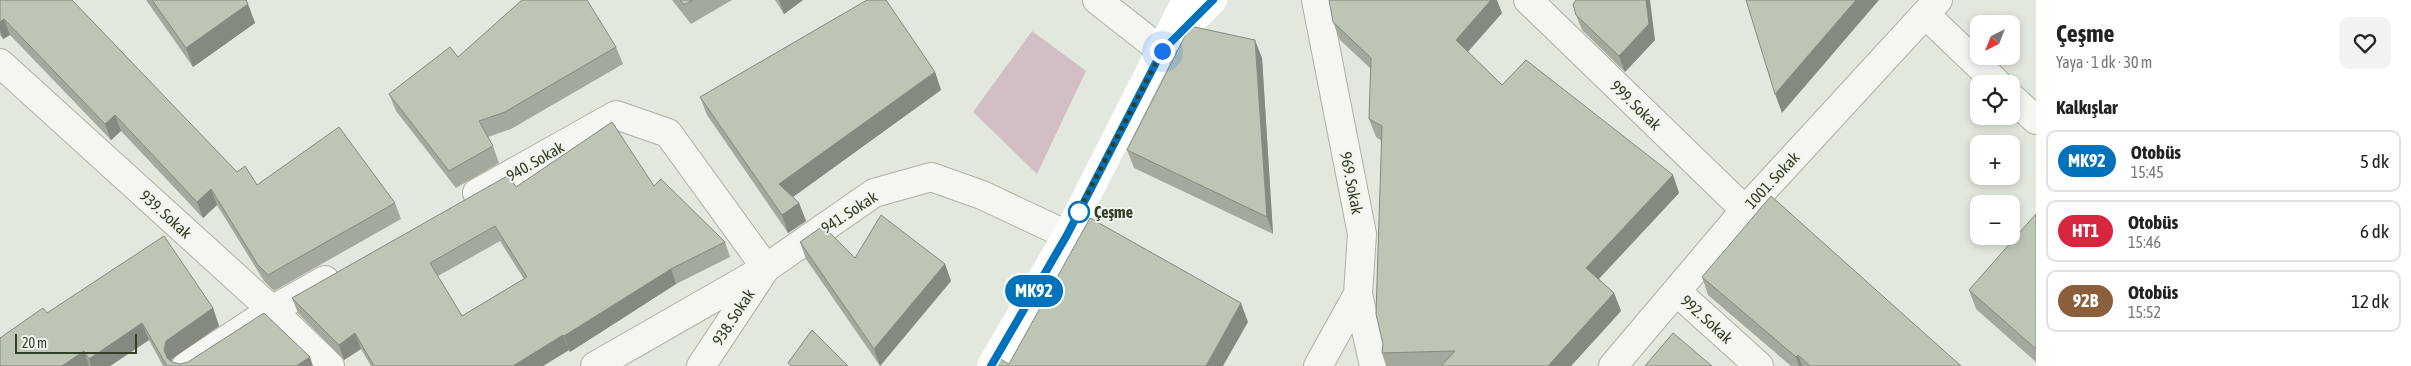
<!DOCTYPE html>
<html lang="tr">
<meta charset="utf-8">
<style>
:root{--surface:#fff;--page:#f2f2f2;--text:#222;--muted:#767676;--line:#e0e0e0}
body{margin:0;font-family:"Asap Condensed",sans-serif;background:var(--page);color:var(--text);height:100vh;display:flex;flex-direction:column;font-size:19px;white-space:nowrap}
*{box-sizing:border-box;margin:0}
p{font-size:16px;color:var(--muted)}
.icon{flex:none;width:28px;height:28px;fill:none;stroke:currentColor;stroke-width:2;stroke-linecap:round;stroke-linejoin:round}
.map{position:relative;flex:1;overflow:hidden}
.side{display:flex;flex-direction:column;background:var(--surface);width:375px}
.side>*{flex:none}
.badge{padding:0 10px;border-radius:16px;font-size:18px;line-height:32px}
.needle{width:32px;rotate:222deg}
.fabs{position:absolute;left:1970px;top:15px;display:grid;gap:10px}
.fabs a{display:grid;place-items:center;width:50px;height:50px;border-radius:10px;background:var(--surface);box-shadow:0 2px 8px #0003;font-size:25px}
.scale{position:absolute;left:15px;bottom:12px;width:122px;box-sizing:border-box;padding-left:5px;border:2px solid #323f27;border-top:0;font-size:14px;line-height:18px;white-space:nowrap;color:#323f27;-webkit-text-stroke:4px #f2f5ee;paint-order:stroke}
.you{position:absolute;width:25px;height:25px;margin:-12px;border:4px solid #fff;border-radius:50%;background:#1a73e8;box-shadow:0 0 0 8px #1a73e833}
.map>.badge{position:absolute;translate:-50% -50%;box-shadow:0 0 0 2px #fff}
h2{padding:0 20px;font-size:19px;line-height:45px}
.round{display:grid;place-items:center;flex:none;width:52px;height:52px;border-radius:10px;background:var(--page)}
.overview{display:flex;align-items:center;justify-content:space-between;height:85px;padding:0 20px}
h1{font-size:24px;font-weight:700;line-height:38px}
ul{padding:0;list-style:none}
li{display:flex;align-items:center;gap:15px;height:62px;margin:0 10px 8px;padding:0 10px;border:2px solid var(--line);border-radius:10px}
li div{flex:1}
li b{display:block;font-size:19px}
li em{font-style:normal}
li .badge{min-width:55px;font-weight:700;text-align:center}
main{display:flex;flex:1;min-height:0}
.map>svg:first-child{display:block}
.green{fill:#d2bfc6}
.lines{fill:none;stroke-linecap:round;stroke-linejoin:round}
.street-casing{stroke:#aab2a3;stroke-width:30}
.street{stroke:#f3f6f1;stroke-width:28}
.secondary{stroke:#fff;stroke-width:28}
.wall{fill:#a3a99c;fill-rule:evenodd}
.shaded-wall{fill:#848a7f}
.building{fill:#bdc5b5;stroke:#848a7f;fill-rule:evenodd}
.line-casing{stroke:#fff;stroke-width:11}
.line{stroke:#0072bc;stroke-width:8}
.walk{stroke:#323f27;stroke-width:5;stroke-dasharray:0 9}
.stop-dot{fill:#fff;stroke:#0072bc;stroke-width:2.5}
.labels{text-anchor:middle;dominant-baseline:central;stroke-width:4;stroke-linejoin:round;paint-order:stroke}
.street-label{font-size:16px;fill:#323f27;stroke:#f2f5ee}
.stop-label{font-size:16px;font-weight:bold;fill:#323f27;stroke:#f2f5ee;text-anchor:start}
</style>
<main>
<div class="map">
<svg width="2036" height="366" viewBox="0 0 2036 366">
<rect width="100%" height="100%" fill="#e3e8de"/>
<path class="green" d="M 1032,31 L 1086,71 L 1037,174 L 973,112 Z"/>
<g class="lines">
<defs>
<path id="street" d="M 1097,0 L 1162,51
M 1316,0 L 1362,234 L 1358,294 L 1374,366
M 1528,0 L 1745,210
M 1925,14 L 1998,84
M 0,63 L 272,310 L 330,366
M 2011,97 L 2036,120
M 477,193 L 616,115 L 668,133 L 766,268 L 701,366
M 1677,292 L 1759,366
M 186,366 L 272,310 L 325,280
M 595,366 L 766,268 L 874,193 L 931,177 L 982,195 L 1067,235
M 1318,366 L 1358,294
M 1613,366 L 1745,210 L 1938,0"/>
</defs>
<use href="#street" class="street-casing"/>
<use href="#street" class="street"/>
<path class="secondary" d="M 1177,36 L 1213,0
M 991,366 L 1067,235 L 1186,0"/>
</g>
<path class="wall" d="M 0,0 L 237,172 L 257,185 L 395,203 L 401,219 L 274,291 L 264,281 L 217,205 L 203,218 L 121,131 L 111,140 L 10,35 L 3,39 L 0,35 Z
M 146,0 L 246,0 L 255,23 L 193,67 Z
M 672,0 L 732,0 L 691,24 Z
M 775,0 L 803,0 L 784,14 Z
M 1502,13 L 1468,52 L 1502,85 L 1673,175 L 1679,193 L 1599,279 L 1614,293 L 1621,311 L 1571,366 L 1386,366 L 1382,353 L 1383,344 L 1382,141 L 1376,137 L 1369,119 L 1371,69 L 1340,40 L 1333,22 Z
M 1576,15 L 1655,40 L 1625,72 L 1582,30 Z
M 616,47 L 623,64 L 511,129 L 488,137 L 493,146 L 499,163 L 456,188 L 396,111 L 389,94 L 458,57 Z
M 1262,58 L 1273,234 L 1134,168 L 1127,150 Z
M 935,72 L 941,90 L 793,197 L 799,203 L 806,221 L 788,233 L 707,115 L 700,97 Z
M 654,186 L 725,242 L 730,257 L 676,284 L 570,352 L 569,350 L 543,366 L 371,366 L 361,349 L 344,360 L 298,313 L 292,298 L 516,187 ZM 500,241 L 524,279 L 462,316 L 438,276 Z
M 2036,214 L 2036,362 L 1976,309 L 1969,290 Z
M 800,242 L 855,258 L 945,264 L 951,281 L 880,366 L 806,259 Z
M 1702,277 L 1961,366 L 1791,366 L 1708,295 Z
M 213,308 L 219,326 L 172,359 L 172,362 L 180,364 L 313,366 L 163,366 L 149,340 L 110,366 L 0,366 L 47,313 Z"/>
<path class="shaded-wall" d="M 779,0 L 803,0 L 784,14 Z
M 1491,0 L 1497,0 L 1502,13 L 1462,58 L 1456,40 Z
M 1646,0 L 1650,0 L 1655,40 L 1625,72 L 1619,56 Z
M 1856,0 L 1879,0 L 1782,113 L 1775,94 Z
M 248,4 L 255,23 L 193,67 L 186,48 Z
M 4,19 L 10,35 L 3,39 L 0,30 L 0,22 Z
M 1255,40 L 1262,58 L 1273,234 L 1267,217 Z
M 935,72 L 941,90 L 786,202 L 779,184 Z
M 115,115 L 121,131 L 111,140 L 105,124 Z
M 1673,175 L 1679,193 L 1592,286 L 1586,268 Z
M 211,189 L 217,205 L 203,218 L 197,202 Z
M 799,203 L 806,221 L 788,233 L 782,215 Z
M 945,264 L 951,281 L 880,366 L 874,349 Z
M 671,269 L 676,284 L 570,352 L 564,336 Z
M 1614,293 L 1621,311 L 1571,366 L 1548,366 Z
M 1241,303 L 1248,322 L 1223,366 L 1206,366 Z
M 213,308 L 219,326 L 172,359 L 171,366 L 164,350 L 166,341 Z
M 142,323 L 149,340 L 110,366 L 91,366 L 89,359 Z
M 355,333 L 361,349 L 344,360 L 339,345 Z
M 563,335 L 569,350 L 543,366 L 513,366 Z
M 84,351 L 89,366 L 62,366 Z
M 1798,355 L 1802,366 L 1799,366 L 1796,357 Z
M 310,357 L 313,366 L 296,366 Z"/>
<path class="building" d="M 0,0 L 72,0 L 237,172 L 245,166 L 257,185 L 339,127 L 395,203 L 268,275 L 258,265 L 211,189 L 197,202 L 115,115 L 105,124 L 4,19 L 0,22 Z
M 152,0 L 246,0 L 248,4 L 186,48 Z
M 522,0 L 587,0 L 616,47 L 505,112 L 479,121 L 493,146 L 449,171 L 389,94 L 450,47 L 458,57 Z
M 680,0 L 693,0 L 684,5 Z
M 867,0 L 886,0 L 935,72 L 779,184 L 799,203 L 782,215 L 700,97 Z
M 1329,0 L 1491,0 L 1456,40 L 1502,85 L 1526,60 L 1673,175 L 1586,268 L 1614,293 L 1548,366 L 1441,366 L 1455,351 L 1382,353 L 1383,344 L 1376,314 L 1382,126 L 1369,119 L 1371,58 L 1333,22 Z
M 1576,0 L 1646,0 L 1649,24 L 1619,56 L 1576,15 L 1573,4 Z
M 1746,0 L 1856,0 L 1775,94 Z
M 1190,26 L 1255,40 L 1267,217 L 1127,150 Z
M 612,122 L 654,186 L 661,179 L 725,242 L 671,269 L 564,336 L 563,335 L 513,366 L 374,366 L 355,333 L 339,345 L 292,298 L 509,175 L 516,187 ZM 495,226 L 527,277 L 462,316 L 430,263 Z
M 1771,196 L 1961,366 L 1810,366 L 1798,355 L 1796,357 L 1702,277 Z
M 2036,214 L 2036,349 L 1969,290 Z
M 881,215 L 945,264 L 874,349 L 800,242 L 823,226 L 855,258 Z
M 1090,218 L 1241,303 L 1206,366 L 992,366 L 997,357 L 1009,364 Z
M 164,236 L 213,308 L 166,341 L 164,350 L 167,358 L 172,362 L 180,364 L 188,362 L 264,313 L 310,357 L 296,366 L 167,366 L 142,323 L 89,359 L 84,351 L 62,366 L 0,366 L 0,338 L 43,308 L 47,313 Z
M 812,330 L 848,366 L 792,366 L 788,363 Z
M 1673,333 L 1712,366 L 1645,366 Z"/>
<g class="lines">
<defs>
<path id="line" d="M 991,366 L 1067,235 L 1162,51 L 1213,0"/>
</defs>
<use href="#line" class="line-casing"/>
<use href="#line" class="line"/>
<path class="walk" d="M 1079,212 L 1075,218 L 1162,51"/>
</g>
<circle class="stop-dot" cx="1079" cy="212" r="10"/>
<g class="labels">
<g class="street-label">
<text transform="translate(1636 105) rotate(44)">999. Sokak</text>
<text transform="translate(535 161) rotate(-30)">940. Sokak</text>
<text transform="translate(1772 180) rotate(-47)">1001. Sokak</text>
<text transform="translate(1352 183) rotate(79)">969. Sokak</text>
<text transform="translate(849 212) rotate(-33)">941. Sokak</text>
<text transform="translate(166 214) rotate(42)">939. Sokak</text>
<text transform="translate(733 317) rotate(-57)">938. Sokak</text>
<text transform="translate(1707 319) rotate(42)">992. Sokak</text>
</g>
<g class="stop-label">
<text x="1094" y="212">Çeşme</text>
</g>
</g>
</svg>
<div class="fabs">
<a><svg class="needle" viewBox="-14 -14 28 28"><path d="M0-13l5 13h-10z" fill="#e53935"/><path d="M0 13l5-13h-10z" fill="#767676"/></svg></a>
<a><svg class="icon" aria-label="locate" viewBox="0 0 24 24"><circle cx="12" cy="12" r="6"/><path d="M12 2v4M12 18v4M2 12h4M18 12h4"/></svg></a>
<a>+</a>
<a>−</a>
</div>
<div class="scale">20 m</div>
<div class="you" style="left:1162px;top:51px"></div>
<b class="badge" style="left:1034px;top:291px;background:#0072bc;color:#fff">MK92</b>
</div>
<section class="side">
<div class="overview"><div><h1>Çeşme</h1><p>Yaya · 1 dk · 30 m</p></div><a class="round"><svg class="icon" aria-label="heart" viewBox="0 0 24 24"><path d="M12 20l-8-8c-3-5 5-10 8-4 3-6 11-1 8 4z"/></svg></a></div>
<h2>Kalkışlar</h2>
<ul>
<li><span class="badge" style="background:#0072bc;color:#fff">MK92</span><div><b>Otobüs</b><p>15:45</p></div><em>5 dk</em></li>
<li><span class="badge" style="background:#d7263d;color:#fff">HT1</span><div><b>Otobüs</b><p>15:46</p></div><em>6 dk</em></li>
<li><span class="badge" style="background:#8b5e3c;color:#fff">92B</span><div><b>Otobüs</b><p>15:52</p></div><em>12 dk</em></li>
</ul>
</section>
</main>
